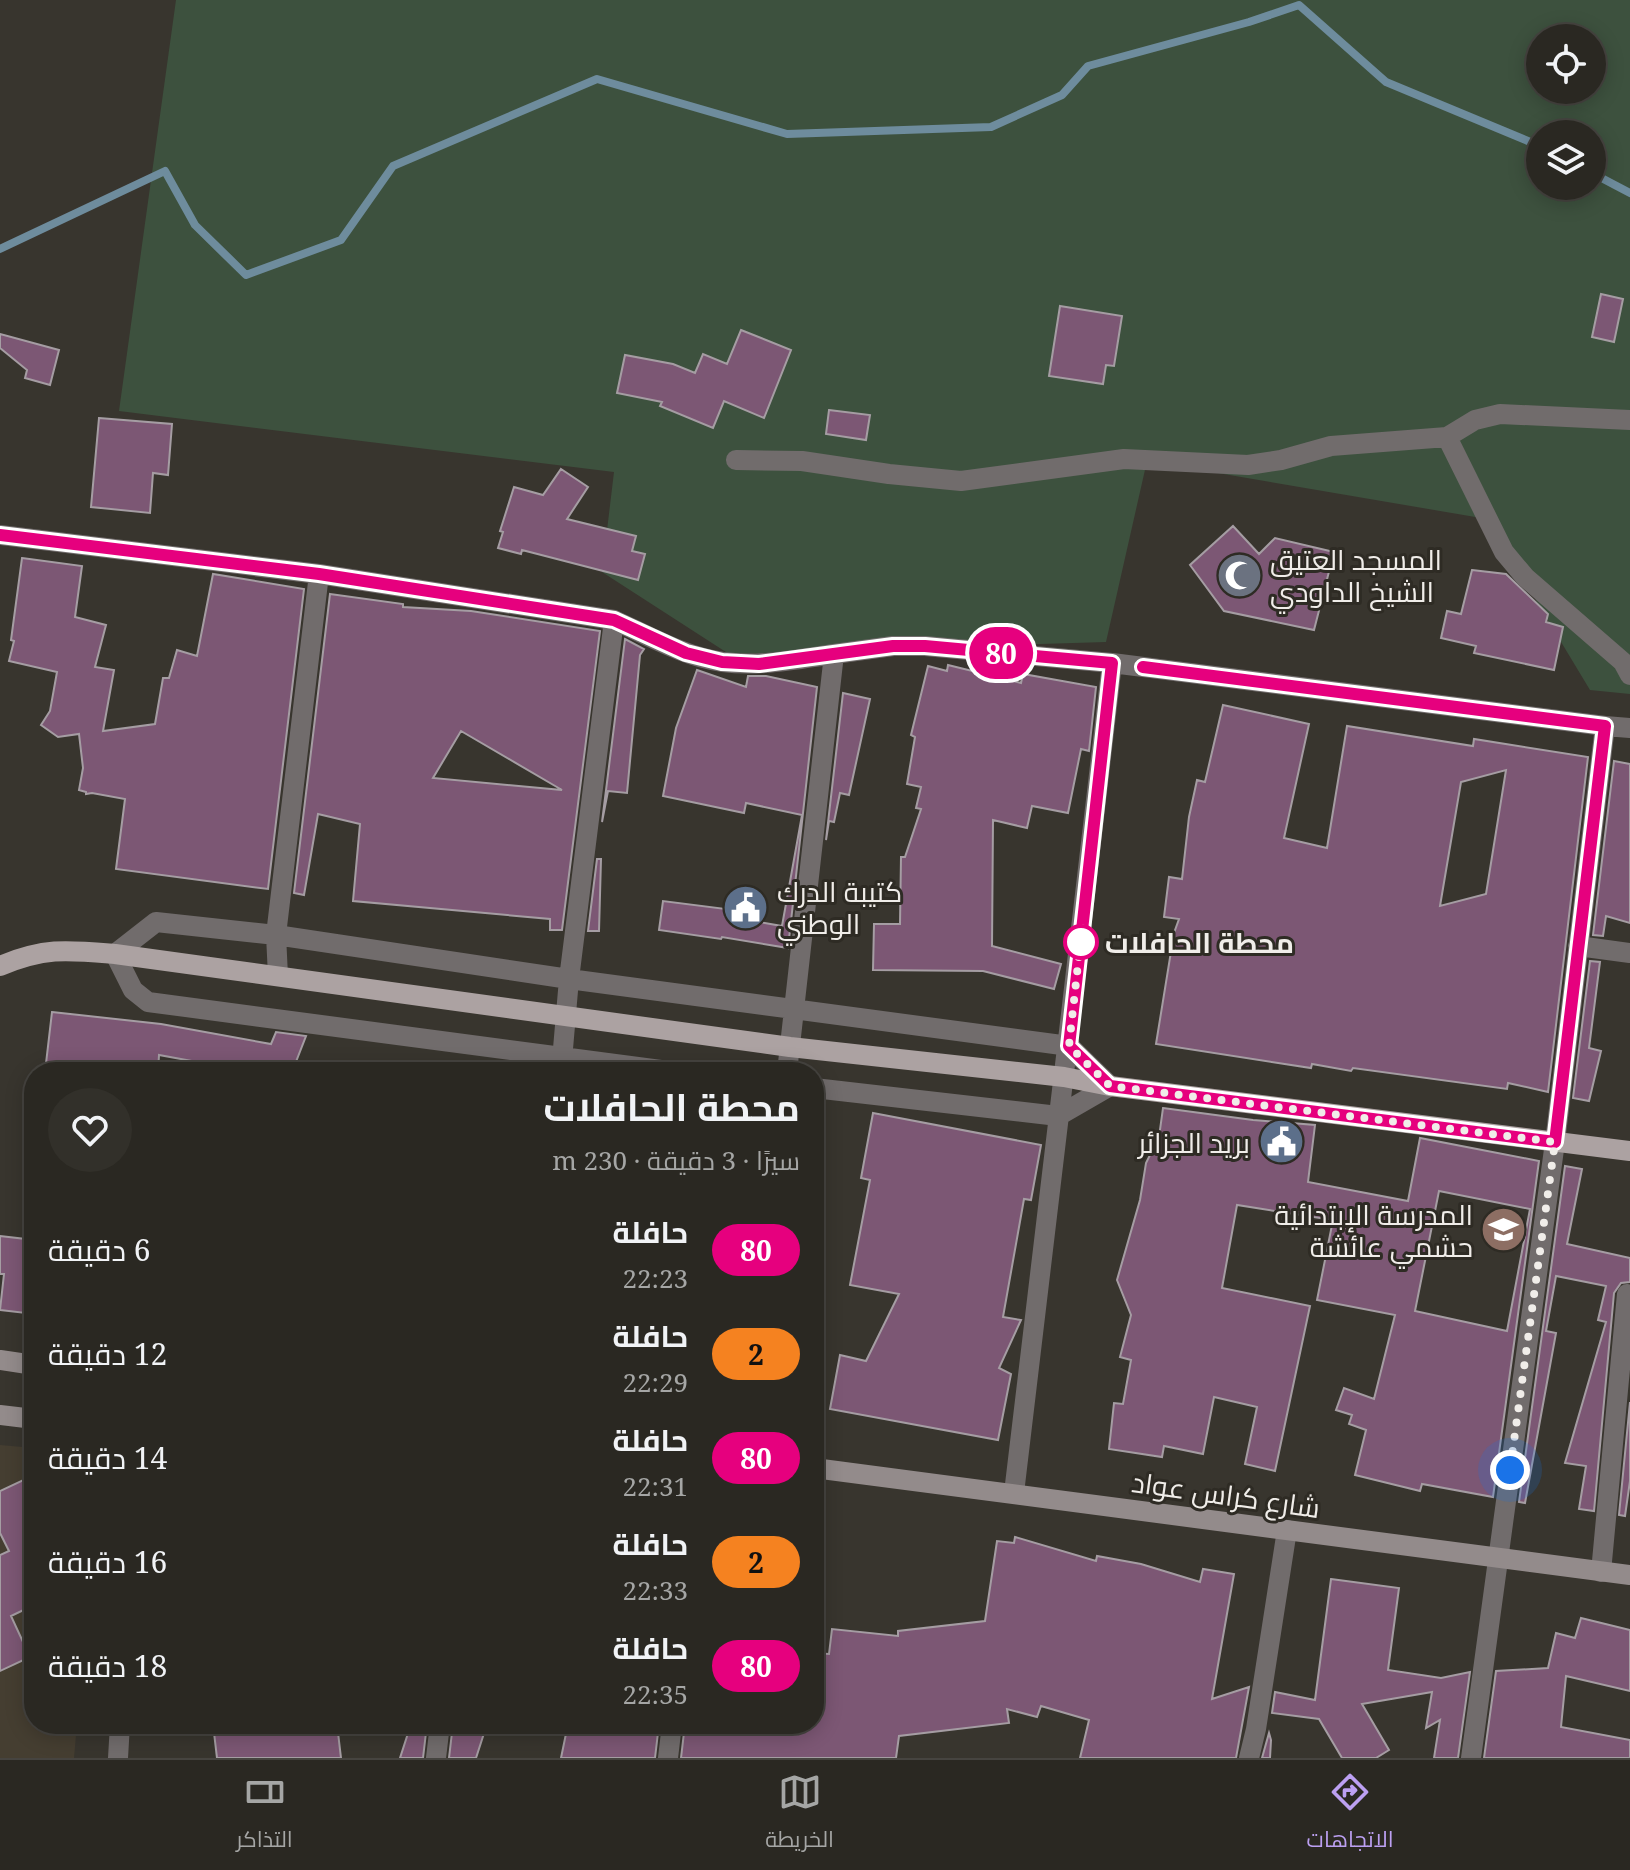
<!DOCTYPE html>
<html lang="ar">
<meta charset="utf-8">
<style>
:root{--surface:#2a2822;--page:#32302a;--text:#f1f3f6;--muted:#a5a6a5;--line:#464440;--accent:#bca0f2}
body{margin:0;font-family:"Noto Serif",Cairo,serif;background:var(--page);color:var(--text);direction:rtl;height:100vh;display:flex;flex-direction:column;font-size:30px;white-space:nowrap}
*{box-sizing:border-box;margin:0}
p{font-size:26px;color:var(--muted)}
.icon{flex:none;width:44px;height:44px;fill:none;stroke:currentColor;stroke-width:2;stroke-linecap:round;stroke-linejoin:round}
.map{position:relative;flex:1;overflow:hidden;direction:ltr}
.details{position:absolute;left:24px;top:1062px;width:800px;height:672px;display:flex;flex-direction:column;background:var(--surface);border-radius:32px;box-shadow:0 4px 20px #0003,0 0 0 2px var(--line);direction:rtl}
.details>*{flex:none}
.badge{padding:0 16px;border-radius:26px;font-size:28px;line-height:52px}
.fabs{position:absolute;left:1526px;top:24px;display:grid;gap:16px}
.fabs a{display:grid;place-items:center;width:80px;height:80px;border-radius:50%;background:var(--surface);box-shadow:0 4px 20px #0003,0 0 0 2px var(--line);font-size:40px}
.you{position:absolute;width:40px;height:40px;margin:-20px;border:6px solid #fff;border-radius:50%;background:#1a73e8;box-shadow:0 0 0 12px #1a73e833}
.map>.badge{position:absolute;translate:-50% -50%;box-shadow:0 0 0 4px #fff}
.round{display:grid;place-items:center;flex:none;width:84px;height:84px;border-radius:42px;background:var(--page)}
.overview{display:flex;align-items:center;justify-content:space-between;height:136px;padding:0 24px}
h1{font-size:38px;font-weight:700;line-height:60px}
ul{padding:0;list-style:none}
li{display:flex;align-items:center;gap:24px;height:104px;padding:0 24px}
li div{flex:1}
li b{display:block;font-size:30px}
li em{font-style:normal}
li .badge{min-width:88px;font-weight:700;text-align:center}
.dock{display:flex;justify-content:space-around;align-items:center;height:112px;border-top:2px solid var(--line);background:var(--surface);font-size:22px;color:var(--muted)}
.dock a{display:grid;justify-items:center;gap:4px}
.dock .on{color:var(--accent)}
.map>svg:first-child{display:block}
.built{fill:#453e31}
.green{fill:#3d513e;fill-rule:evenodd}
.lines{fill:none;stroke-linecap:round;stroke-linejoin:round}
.stream{stroke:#6e8c9d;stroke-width:8}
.building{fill:#7c5774;stroke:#a59da3;stroke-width:2;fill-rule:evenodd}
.street{stroke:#716c6c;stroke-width:20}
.secondary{stroke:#938b8b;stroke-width:20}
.primary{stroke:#aca2a2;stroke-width:20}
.line-casing{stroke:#fff;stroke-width:18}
.line{stroke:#e6007e;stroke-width:12}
.walk{stroke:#f0ede9;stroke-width:8;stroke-dasharray:0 14.4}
.stop-dot{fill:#fff;stroke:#e6007e;stroke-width:4}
.labels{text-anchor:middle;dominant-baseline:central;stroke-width:6;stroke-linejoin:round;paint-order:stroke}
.poi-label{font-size:28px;fill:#f0ede9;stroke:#2e2b24;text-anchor:start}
.stop-label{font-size:28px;font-weight:bold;fill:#f0ede9;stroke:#2e2b24;text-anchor:start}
.street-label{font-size:28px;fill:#f0ede9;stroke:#2e2b24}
</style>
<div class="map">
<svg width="1630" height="1758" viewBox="0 0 1630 1758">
<rect width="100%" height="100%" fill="#38352e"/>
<path class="built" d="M 0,1445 L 34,1448 L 34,1724 L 77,1724 L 74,1758 L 0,1758 Z"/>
<path class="green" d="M 176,0 L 1630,0 L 1630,694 L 1590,690 L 1487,519 L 1147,461 L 1106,642 L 729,654 L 602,572 L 614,472 L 119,411 ZM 1540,38 L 1592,38 L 1592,90 L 1540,90 ZM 1540,134 L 1592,134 L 1592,186 L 1540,186 Z"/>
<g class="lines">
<path class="stream" d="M 1592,173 L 1630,193
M 0,249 L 165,171 L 195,225 L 246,275 L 341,240 L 393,166 L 597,79 L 787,134 L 991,127 L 1062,95 L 1088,66 L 1249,22 L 1299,5 L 1386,82 L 1540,146"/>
</g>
<path class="building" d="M 1601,294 L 1623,299 L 1614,342 L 1592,337 Z
M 1060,306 L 1122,316 L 1114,366 L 1106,365 L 1103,384 L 1049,376 Z
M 741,330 L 791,350 L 764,418 L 724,401 L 713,428 L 660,406 L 662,402 L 617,393 L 625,355 L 673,364 L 695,373 L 703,354 L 727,364 Z
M 0,334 L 59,350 L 50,385 L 25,378 L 27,370 L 0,348 Z
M 829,410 L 870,415 L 866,440 L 826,434 Z
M 99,418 L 172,424 L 168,475 L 153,473 L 150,513 L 91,507 Z
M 561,469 L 588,487 L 567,519 L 636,536 L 632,551 L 645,554 L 638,580 L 522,550 L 521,554 L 498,548 L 503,532 L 500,531 L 514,487 L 543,495 Z
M 1233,526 L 1259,554 L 1275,538 L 1334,552 L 1314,630 L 1224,611 L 1190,565 Z
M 22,558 L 82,566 L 75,617 L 106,625 L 95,667 L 114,670 L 103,731 L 155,724 L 163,678 L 169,678 L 177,650 L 197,656 L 213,574 L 304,589 L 268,889 L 116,869 L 125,799 L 92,793 L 86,794 L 86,792 L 79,790 L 83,768 L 79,734 L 58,737 L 41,725 L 50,711 L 57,672 L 9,661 L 14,641 L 11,640 Z
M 1472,570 L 1506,574 L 1548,614 L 1546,622 L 1563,627 L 1554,670 L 1474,653 L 1476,646 L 1441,638 L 1447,611 L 1461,614 Z
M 330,594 L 403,604 L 403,607 L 471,611 L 600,631 L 562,930 L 550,930 L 550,919 L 353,901 L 360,824 L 318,814 L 304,895 L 294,893 ZM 461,731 L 562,790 L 433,778 Z
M 625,639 L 644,649 L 640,655 L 627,793 L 608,791 L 602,822 Z
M 948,665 L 1021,683 L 1023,674 L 1096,687 L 1089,751 L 1081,749 L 1068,813 L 1032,806 L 1027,828 L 993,820 L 992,946 L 1061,964 L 1054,989 L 983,971 L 873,970 L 874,924 L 900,924 L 901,857 L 905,857 L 921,809 L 916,808 L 921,787 L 907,784 L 915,737 L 911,735 L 928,666 L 947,671 Z
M 697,670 L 746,687 L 748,676 L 766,676 L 817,687 L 788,948 L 722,937 L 721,939 L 659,930 L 663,901 L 726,909 L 725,916 L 782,926 L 802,815 L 746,803 L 744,813 L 663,796 L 676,728 Z
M 843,693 L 870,699 L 849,795 L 840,793 L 834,822 L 829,821 L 826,840 Z
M 1223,705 L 1309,724 L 1284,838 L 1327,848 L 1347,726 L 1473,746 L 1474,739 L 1588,757 L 1548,1092 L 1508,1083 L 1507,1089 L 1353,1068 L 1351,1071 L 1312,1064 L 1311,1068 L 1156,1044 L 1174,933 L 1179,919 L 1164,917 L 1169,877 L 1182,879 L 1189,817 L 1197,780 L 1205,782 ZM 1506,770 L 1486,894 L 1440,906 L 1461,782 Z
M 1614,761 L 1630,764 L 1630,923 L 1606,916 L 1603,936 L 1593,935 Z
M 597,859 L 601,859 L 599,931 L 588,931 Z
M 1590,961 L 1600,962 L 1589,1048 L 1601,1051 L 1589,1101 L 1573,1098 Z
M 52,1012 L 161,1024 L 271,1044 L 276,1032 L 306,1036 L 292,1072 L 229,1072 L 230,1068 L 159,1055 L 158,1072 L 45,1072 Z
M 1163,1108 L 1253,1120 L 1315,1125 L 1308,1182 L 1408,1201 L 1420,1138 L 1539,1161 L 1493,1497 L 1422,1484 L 1420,1491 L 1355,1475 L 1366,1430 L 1349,1424 L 1352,1415 L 1336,1410 L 1344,1388 L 1374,1399 L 1395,1315 L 1317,1300 L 1333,1220 L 1237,1205 L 1222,1288 L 1310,1306 L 1275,1471 L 1245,1464 L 1257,1407 L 1214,1397 L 1203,1454 L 1164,1446 L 1162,1457 L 1109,1449 L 1114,1403 L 1123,1404 L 1131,1360 L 1120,1357 L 1131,1315 L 1117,1280 L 1140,1200 L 1146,1163 L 1159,1137 ZM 1439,1191 L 1530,1209 L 1507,1331 L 1415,1311 Z
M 873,1113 L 1041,1145 L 1031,1200 L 1024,1199 L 1003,1317 L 1021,1320 L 999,1368 L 1011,1374 L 998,1440 L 830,1409 L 840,1355 L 866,1361 L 899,1294 L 850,1285 L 870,1180 L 861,1178 Z
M 1565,1166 L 1582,1169 L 1567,1244 L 1630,1258 L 1630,1282 L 1621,1283 L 1614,1293 L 1594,1511 L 1579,1509 L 1586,1466 L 1565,1463 L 1606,1322 L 1598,1320 L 1606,1286 L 1556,1276 L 1546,1331 L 1556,1333 L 1525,1503 L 1519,1502 Z
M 0,1236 L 34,1240 L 34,1314 L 0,1310 L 4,1274 L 0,1274 Z
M 1630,1402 L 1630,1481 L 1625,1516 L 1619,1515 Z
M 34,1475 L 34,1605 L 11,1616 L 30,1657 L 0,1671 L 0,1555 L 9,1551 L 0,1533 L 0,1491 Z
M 1015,1537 L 1096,1561 L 1097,1556 L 1141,1564 L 1200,1582 L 1203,1569 L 1234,1574 L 1212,1699 L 1249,1687 L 1236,1758 L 1080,1758 L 1089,1720 L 1041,1706 L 1037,1717 L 1007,1709 L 1009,1723 L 899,1736 L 896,1758 L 681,1758 L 685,1724 L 814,1724 L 814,1653 L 829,1654 L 832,1629 L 898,1636 L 898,1631 L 985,1621 L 997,1541 L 1014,1543 Z
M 1331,1579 L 1399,1588 L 1388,1670 L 1441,1678 L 1470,1672 L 1458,1758 L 1434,1758 L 1440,1720 L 1426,1728 L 1432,1692 L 1362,1704 L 1389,1750 L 1376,1758 L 1342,1758 L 1319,1719 L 1272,1713 L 1275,1692 L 1315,1700 Z
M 1581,1618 L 1630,1630 L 1630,1691 L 1566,1676 L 1561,1727 L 1630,1740 L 1630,1758 L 1484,1758 L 1496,1671 L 1548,1668 L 1556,1633 L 1575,1638 Z
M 213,1724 L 337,1724 L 341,1758 L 217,1758 Z
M 411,1724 L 427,1724 L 423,1758 L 400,1758 Z
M 453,1724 L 487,1724 L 476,1758 L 449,1758 Z
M 568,1724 L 659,1724 L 655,1758 L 561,1758 Z
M 1269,1733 L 1271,1740 L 1270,1758 L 1262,1758 Z"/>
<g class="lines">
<path class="street" d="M 1447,437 L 1475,420 L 1500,414 L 1630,420
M 736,460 L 802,461 L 889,474 L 961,481 L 1124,459 L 1248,465 L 1281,460 L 1331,446 L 1447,437 L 1504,552 L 1525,577 L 1623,662 L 1630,675
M 0,535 L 319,574
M 1578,946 L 1630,953
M 278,976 L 276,935 L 319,574 L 614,620
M 561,1072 L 569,979 L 614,620 C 649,636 685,657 723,662 C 760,667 798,659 834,654
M 676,1072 L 148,1002 L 133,990 L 115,954 L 156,922 L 276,935 L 569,979 L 1069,1046 L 1110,1086 L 1058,1116 L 814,1088
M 787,1072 L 834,654 L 893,646 L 925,646 L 1112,663
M 1014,1493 C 1046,1216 1081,940 1112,663 L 1605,726
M 1601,1572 L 1627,1294
M 118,1758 L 120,1724
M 436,1758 L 440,1724
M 668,1758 L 672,1724
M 1249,1758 L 1256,1729 L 1287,1530
M 1471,1758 L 1555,1142 L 1605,726 L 1630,728"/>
<path class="secondary" d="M 0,1360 L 34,1365
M 0,1415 L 34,1419
M 814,1468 L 1630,1575"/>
<path class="primary" d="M 0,966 C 45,947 68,950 115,954 L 790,1047 L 1064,1077 L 1110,1086 L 1630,1151"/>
</g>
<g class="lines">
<defs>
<path id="line" d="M 0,535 L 319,574 L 614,620 L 686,653 L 722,662 L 759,664 L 893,646 L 925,646 L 1112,663 L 1069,1046 L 1110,1086 L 1555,1142 L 1605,726 L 1143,667"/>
</defs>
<use href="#line" class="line-casing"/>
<use href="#line" class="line"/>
<path class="walk" d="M 1081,942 L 1082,928 L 1069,1046 L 1110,1086 L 1555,1142 L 1510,1470"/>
</g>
<defs>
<symbol id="mosque-disc" viewBox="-11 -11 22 22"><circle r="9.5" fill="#6b7280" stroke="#2e2b24"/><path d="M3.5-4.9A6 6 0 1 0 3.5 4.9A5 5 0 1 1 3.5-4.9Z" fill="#fff"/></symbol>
<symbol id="civic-disc" viewBox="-11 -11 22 22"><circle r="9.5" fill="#5c6f8a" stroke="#2e2b24"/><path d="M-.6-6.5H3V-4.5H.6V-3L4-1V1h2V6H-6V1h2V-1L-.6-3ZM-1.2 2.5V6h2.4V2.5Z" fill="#fff"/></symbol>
<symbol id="school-disc" viewBox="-11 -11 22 22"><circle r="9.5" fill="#8d6e63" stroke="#2e2b24"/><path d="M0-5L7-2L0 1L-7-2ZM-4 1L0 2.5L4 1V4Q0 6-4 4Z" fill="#fff"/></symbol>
</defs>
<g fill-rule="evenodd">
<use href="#mosque-disc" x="1214" y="550" width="51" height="51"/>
<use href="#civic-disc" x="720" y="882" width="51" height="51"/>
<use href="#civic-disc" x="1256" y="1116" width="51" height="51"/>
<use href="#school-disc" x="1478" y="1204" width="51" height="51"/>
</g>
<circle class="stop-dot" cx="1081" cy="942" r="16"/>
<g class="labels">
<g class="poi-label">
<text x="1270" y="559">المسجد العتيق<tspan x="1270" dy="32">الشيخ الداودي</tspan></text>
<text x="777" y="891">كتيبة الدرك<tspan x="777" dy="32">الوطني</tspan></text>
<text x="1250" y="1142" text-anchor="end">بريد الجزائر</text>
<text x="1473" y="1214" text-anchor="end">المدرسة الإبتدائية<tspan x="1473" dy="32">حشمي عائشة</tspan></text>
</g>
<g class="stop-label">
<text x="1105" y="942">محطة الحافلات</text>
</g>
<g class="street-label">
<text transform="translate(1226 1494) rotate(8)">شارع كراس عواد</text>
</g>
</g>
</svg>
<div class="fabs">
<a><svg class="icon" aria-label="locate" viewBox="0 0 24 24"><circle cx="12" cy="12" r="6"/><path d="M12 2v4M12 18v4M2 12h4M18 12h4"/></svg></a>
<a><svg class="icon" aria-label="layers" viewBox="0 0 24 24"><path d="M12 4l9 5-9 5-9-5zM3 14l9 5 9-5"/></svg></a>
</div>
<div class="you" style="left:1510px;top:1470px"></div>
<b class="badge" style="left:1001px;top:653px;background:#e6007e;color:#fff">80</b>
<section class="details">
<div class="overview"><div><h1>محطة الحافلات</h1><p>سيرًا · 3 دقيقة · 230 m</p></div><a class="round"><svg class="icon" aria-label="heart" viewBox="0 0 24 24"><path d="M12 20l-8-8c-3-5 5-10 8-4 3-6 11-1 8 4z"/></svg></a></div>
<ul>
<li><span class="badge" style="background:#e6007e;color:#fff">80</span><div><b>حافلة</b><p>22:23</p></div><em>6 دقيقة</em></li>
<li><span class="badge" style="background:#f58220;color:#111">2</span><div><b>حافلة</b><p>22:29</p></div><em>12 دقيقة</em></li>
<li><span class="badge" style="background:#e6007e;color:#fff">80</span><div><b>حافلة</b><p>22:31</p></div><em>14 دقيقة</em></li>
<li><span class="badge" style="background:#f58220;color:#111">2</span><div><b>حافلة</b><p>22:33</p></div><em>16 دقيقة</em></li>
<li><span class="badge" style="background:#e6007e;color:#fff">80</span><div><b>حافلة</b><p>22:35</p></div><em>18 دقيقة</em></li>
</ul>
</section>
</div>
<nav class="dock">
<a class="on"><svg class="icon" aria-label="directions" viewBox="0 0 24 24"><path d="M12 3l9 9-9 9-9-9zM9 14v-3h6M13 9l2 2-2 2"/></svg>الاتجاهات</a>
<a><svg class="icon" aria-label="map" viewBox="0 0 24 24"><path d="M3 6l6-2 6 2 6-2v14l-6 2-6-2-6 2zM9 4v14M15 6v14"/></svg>الخريطة</a>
<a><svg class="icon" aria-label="tickets" viewBox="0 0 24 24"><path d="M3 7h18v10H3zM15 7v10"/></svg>التذاكر</a>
</nav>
